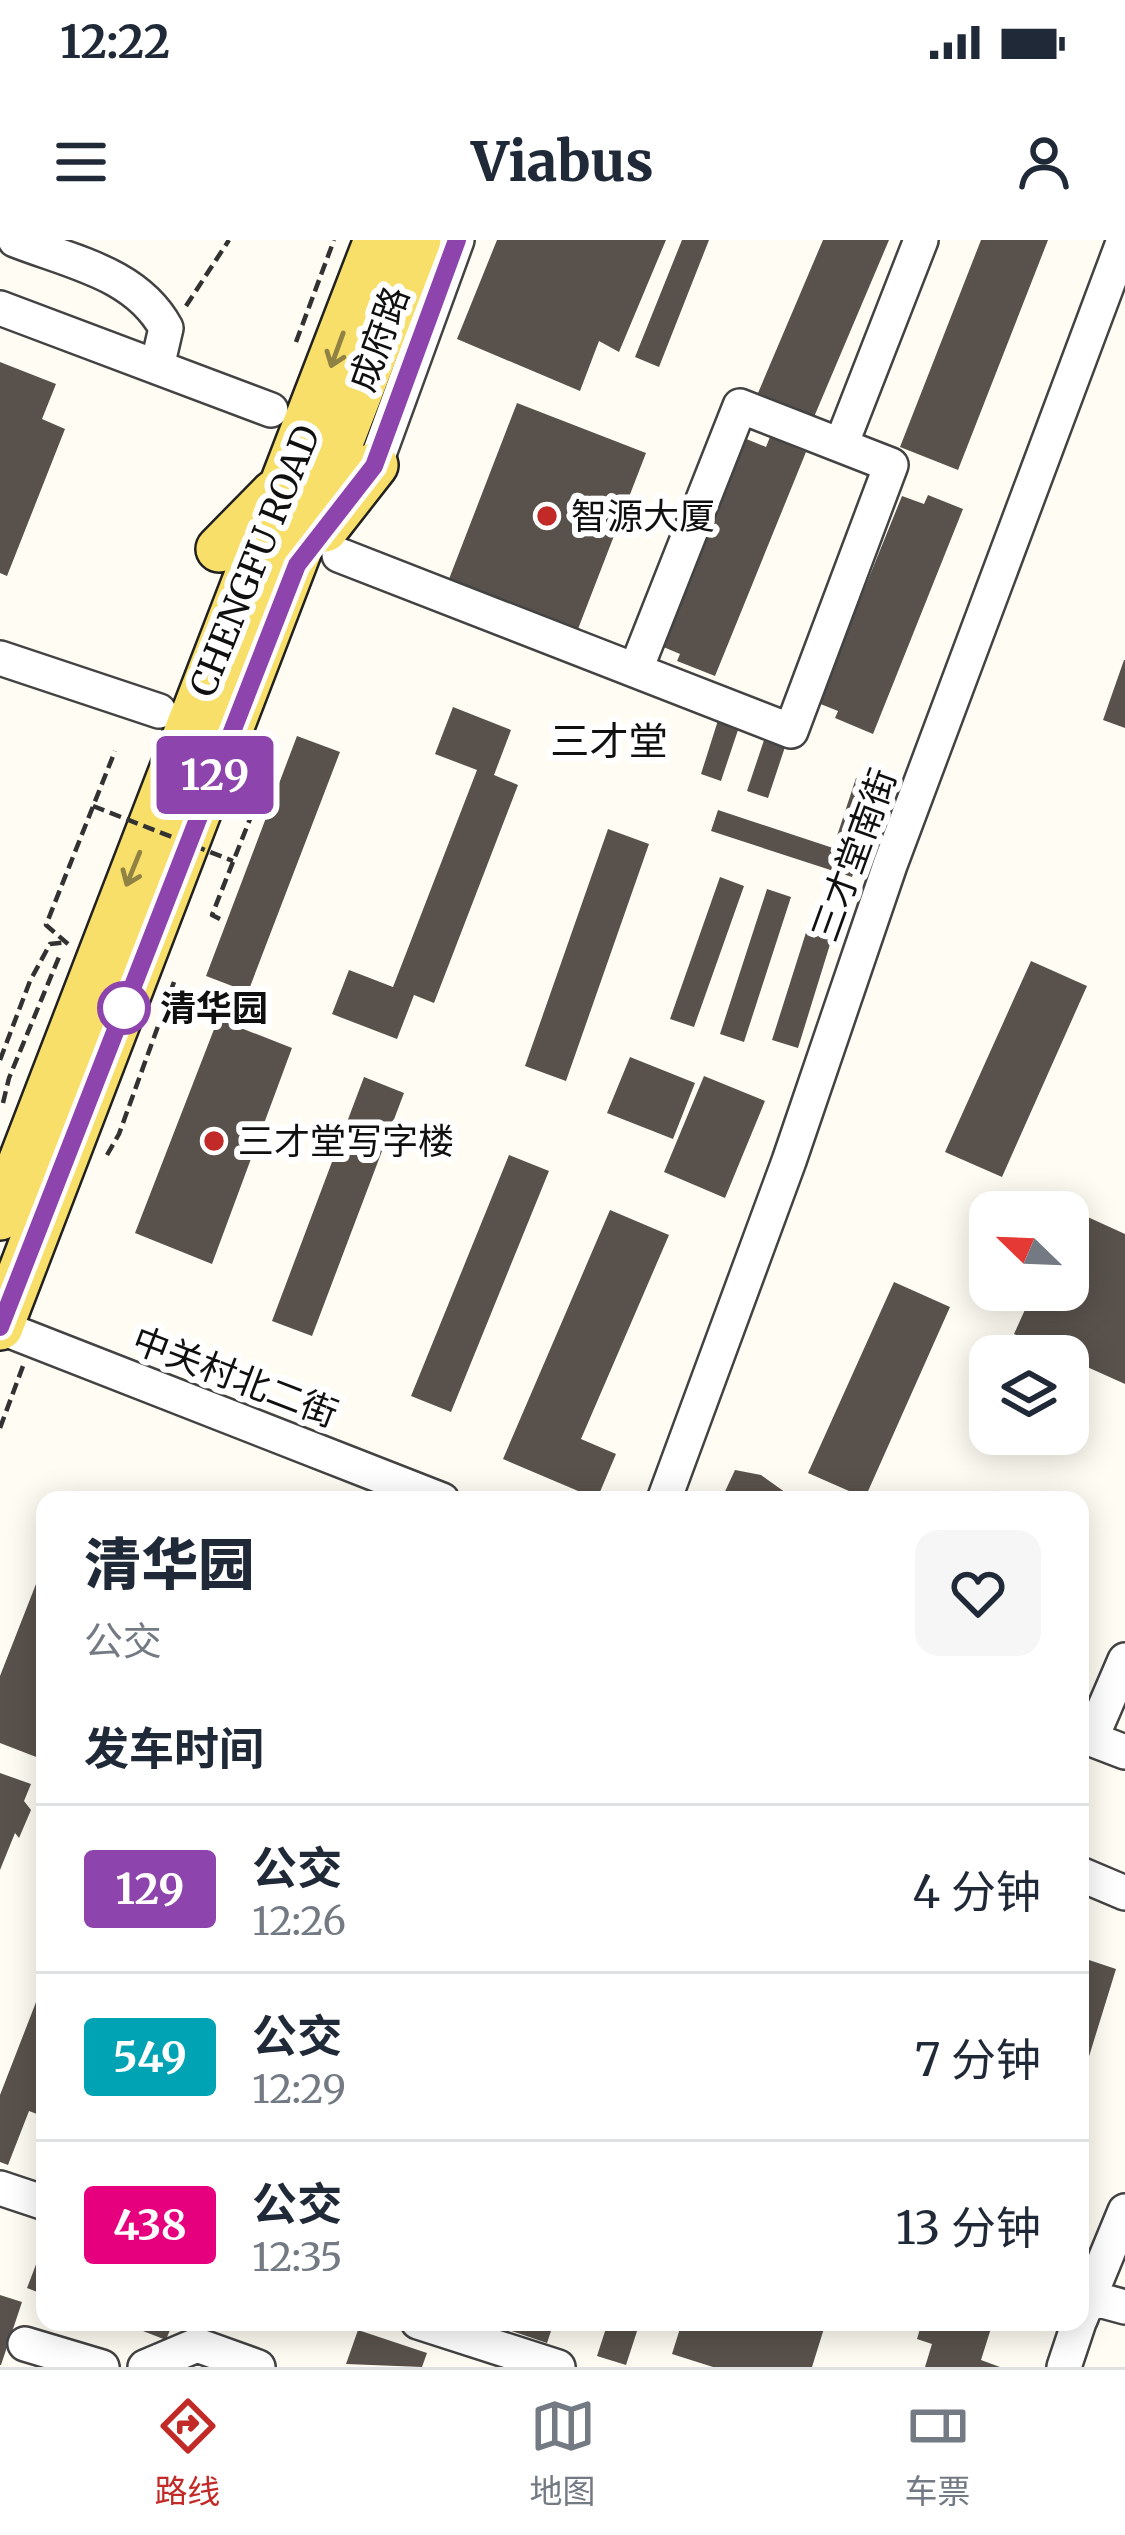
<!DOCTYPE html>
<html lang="zh">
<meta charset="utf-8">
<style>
:root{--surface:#fff;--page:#f6f6f7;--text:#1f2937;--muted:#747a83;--line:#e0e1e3;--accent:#c12a27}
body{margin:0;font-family:Merriweather,"Noto Sans SC",serif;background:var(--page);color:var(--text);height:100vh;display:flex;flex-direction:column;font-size:45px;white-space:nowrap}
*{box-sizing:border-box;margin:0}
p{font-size:39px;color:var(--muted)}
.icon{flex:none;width:66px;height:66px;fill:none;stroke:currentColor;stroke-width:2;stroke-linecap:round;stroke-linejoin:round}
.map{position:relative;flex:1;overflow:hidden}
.side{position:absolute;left:36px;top:1251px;width:1053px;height:840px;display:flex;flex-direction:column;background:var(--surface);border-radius:24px;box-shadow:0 6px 30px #0003}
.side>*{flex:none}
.badge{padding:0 24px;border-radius:9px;font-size:42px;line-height:78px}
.needle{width:78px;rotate:293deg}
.controls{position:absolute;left:969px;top:951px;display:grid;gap:24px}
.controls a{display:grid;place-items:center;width:120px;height:120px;border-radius:24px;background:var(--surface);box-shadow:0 6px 30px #0003;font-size:60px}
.map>.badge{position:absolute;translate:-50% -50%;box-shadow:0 0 0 6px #fff}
h2{padding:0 48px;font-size:45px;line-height:108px}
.round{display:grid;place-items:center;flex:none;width:126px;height:126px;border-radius:24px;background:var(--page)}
.summary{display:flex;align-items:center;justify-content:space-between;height:204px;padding:0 48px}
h1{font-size:57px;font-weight:800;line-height:90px}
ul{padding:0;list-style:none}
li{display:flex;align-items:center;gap:36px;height:168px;padding:0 48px;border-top:3px solid var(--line)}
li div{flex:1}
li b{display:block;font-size:45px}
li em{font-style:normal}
li .badge{min-width:132px;font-weight:700;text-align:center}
.status{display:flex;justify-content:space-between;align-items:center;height:84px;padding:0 60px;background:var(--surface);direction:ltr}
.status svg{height:33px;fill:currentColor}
header{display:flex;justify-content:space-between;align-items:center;height:156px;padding:0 48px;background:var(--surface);font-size:54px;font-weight:800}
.tabs{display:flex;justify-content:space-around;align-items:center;height:168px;border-top:3px solid var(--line);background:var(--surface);font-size:33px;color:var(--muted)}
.tabs a{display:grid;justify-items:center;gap:6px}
.tabs .on{color:var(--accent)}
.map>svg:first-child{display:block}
.building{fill:#59524c}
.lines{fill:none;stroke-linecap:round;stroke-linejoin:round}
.minor-casing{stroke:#434343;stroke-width:38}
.major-casing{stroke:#212121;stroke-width:50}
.path{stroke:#323232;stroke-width:4.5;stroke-dasharray:12 6;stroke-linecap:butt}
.minor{stroke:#fff;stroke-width:33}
.major{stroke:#f8df6a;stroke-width:45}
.path-bridge{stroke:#323232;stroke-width:4.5;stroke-dasharray:12 6;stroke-linecap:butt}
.oneway{stroke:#908242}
.line-casing{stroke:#fff;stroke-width:27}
.line{stroke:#8e44ad;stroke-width:18}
.poi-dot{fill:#c12a27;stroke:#fff;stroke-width:4.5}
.stop-dot{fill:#fff;stroke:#8e44ad;stroke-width:6}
.labels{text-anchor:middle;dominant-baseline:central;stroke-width:12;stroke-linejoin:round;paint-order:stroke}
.street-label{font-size:36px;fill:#101010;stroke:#fff}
.poi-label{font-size:36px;fill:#101010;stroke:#fff;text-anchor:start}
.stop-label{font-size:36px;font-weight:bold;fill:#101010;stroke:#fff;text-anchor:start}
.neighbourhood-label{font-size:39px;fill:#101010;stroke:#fff}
</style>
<div class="status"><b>12:22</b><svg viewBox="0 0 49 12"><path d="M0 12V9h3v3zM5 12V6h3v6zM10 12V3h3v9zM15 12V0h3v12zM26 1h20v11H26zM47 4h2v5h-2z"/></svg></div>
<header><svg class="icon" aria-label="menu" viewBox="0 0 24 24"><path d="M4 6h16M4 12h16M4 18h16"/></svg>Viabus<svg class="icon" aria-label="person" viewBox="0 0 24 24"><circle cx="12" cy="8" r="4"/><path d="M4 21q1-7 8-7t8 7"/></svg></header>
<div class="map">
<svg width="1125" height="2127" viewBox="0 0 1125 2127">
<rect width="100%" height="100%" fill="#fffdf3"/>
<path class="building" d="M 497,0 L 666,0 L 619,112 L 599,101 L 580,151 L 457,99 Z
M 682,0 L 709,0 L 659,127 L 635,117 Z
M 823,0 L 889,0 L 814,177 L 758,153 Z
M 981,0 L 1048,0 L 958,230 L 900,207 Z
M 0,122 L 56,144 L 42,179 L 65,189 L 7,336 L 0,333 Z
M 517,163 L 646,213 L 578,389 L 449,339 Z
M 770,197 L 806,212 L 715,436 L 677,421 L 680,414 L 661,406 L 744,198 L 766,207 Z
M 928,255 L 963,269 L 873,494 L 835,478 L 838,471 L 818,463 L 902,256 L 924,264 Z
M 1124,420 L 1125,420 L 1125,488 L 1103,480 Z
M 453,467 L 511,490 L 494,535 L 518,545 L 434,763 L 414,755 L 397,799 L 332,774 L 349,730 L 393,747 L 477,530 L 435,514 Z
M 720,474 L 741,481 L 721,541 L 701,534 Z
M 767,491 L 788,498 L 768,558 L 747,551 Z
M 297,496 L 340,512 L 248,752 L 206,736 Z
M 856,538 L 882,546 L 852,637 L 711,591 L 718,570 L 833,608 Z
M 608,589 L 649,604 L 566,841 L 525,826 Z
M 720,637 L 744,646 L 694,787 L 670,779 Z
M 767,649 L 791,657 L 744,802 L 720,794 Z
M 815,664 L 840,672 L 798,808 L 772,800 Z
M 1031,721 L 1087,746 L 1002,937 L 945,912 Z
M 218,779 L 292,808 L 212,1024 L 135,993 Z
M 630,817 L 695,843 L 673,899 L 607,873 Z
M 704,836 L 765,861 L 725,958 L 664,932 Z
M 364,837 L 404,853 L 312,1096 L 272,1081 Z
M 509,915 L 549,931 L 451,1172 L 411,1156 Z
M 1070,969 L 1125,994 L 1125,1144 L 1014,1094 L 1034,1050 L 1068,1050 Z
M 610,970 L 669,995 L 581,1199 L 616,1214 L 597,1259 L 503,1219 Z
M 894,1042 L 950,1067 L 865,1258 L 808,1233 Z
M 735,1230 L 761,1235 L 796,1260 L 721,1260 Z
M 45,1321 L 45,1517 L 44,1520 L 0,1503 L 0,1436 Z
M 0,1533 L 31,1544 L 24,1561 L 31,1570 L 19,1598 L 15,1593 L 0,1630 Z
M 1080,1717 L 1116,1729 L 1087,1823 L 1080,1820 Z
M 45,1739 L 45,1877 L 29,1871 L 8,1925 L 0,1922 L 0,1855 Z
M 45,2001 L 45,2055 L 27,2048 Z
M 0,2055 L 22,2062 L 1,2125 L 0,2125 Z
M 120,2082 L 173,2082 L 166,2100 Z
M 485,2082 L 554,2082 L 547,2103 Z
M 608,2082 L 640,2082 L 626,2125 L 597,2116 Z
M 682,2082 L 826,2082 L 812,2127 L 713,2127 L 672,2114 Z
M 922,2082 L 993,2082 L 981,2120 L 1000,2127 L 925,2127 L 932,2104 L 917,2099 Z
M 358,2090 L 427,2113 L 422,2127 L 346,2124 Z"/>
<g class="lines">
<defs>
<path id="minor" d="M 15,0 C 71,22 136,33 166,88 L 157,127
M 0,68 L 271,170
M 841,205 L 921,0
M 375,225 L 457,0
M 339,315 L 791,491 L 891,225 L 740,166 L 636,429
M 0,418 L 159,471
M 0,1087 L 442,1260
M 664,1260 L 789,921 L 890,625 L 1124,0
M 1125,1420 L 1091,1499 L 1125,1512
M 1080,1634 L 1125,1653
M 0,1948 L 45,1963
M 1088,2057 L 1125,2067
M 1080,2080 L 1125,1971
M 418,2082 L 558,2127
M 25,2104 L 102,2127
M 145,2127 L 197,2105 L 258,2127
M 1064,2127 L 1079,2082"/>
<path id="major" d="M 325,289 L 375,225
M 219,309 L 274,253
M 0,977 L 377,0
M 0,1087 L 418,0"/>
</defs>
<use href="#minor" class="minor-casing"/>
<use href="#major" class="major-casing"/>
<path class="path" d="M 186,66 L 229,0
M 296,102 L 334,0
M 220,679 L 212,675 L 267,536 L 274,539
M 68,704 L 46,685 L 115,511
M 0,820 L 30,741 L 50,704 L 67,702
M 3,863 L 9,838 L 59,717
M 107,915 L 119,894 L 174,742
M 0,1188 L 23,1126"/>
<use href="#minor" class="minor"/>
<use href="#major" class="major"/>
<path class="path-bridge" d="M 93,566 L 233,621"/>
</g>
<defs><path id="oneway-shaft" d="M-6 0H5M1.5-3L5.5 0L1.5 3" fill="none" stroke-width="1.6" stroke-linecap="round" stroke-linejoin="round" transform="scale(3)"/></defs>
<g class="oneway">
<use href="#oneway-shaft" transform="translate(337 110) rotate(110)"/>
<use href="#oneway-shaft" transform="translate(133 629) rotate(112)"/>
</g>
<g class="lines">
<defs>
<path id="line" d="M 0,1087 L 297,325 L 374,226 L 457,0"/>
</defs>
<use href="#line" class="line-casing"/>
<use href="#line" class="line"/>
</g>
<g class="poi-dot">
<circle cx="547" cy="276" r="12"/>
<circle cx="214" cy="901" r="12"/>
</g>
<circle class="stop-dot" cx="124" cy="768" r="24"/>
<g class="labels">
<g class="street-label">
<text transform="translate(379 99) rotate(-70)">成府路</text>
<text transform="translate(255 321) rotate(-68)">CHENGFU ROAD</text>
<text transform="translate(854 615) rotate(-70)">三才堂南街</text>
<text transform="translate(235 1137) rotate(21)">中关村北二街</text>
</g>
<g class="poi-label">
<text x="571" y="276">智源大厦</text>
<text x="238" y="901">三才堂写字楼</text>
</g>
<g class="stop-label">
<text x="160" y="768">清华园</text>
</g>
<g class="neighbourhood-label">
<text x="609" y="501">三才堂</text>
</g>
</g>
</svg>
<div class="controls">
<a><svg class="needle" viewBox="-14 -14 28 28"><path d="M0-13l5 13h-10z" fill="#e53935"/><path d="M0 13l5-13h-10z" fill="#747a83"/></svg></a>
<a><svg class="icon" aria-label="layers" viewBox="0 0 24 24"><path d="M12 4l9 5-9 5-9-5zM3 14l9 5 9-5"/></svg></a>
</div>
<b class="badge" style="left:215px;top:535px;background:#8e44ad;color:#fff">129</b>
<section class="side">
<div class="summary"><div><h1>清华园</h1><p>公交</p></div><a class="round"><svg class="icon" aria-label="heart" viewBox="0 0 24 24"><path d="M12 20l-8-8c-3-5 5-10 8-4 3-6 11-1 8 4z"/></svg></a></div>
<h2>发车时间</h2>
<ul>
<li><span class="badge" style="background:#8e44ad;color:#fff">129</span><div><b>公交</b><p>12:26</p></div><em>4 分钟</em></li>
<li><span class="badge" style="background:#00a3b4;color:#fff">549</span><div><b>公交</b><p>12:29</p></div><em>7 分钟</em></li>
<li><span class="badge" style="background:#e6007e;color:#fff">438</span><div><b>公交</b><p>12:35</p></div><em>13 分钟</em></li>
</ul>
</section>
</div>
<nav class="tabs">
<a class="on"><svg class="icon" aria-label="directions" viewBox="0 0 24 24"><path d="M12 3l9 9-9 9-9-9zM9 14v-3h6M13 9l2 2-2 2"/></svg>路线</a>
<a><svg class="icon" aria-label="map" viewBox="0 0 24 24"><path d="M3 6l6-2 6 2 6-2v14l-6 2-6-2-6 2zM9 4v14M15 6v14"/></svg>地图</a>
<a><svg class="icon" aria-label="tickets" viewBox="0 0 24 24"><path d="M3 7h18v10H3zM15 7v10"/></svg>车票</a>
</nav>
